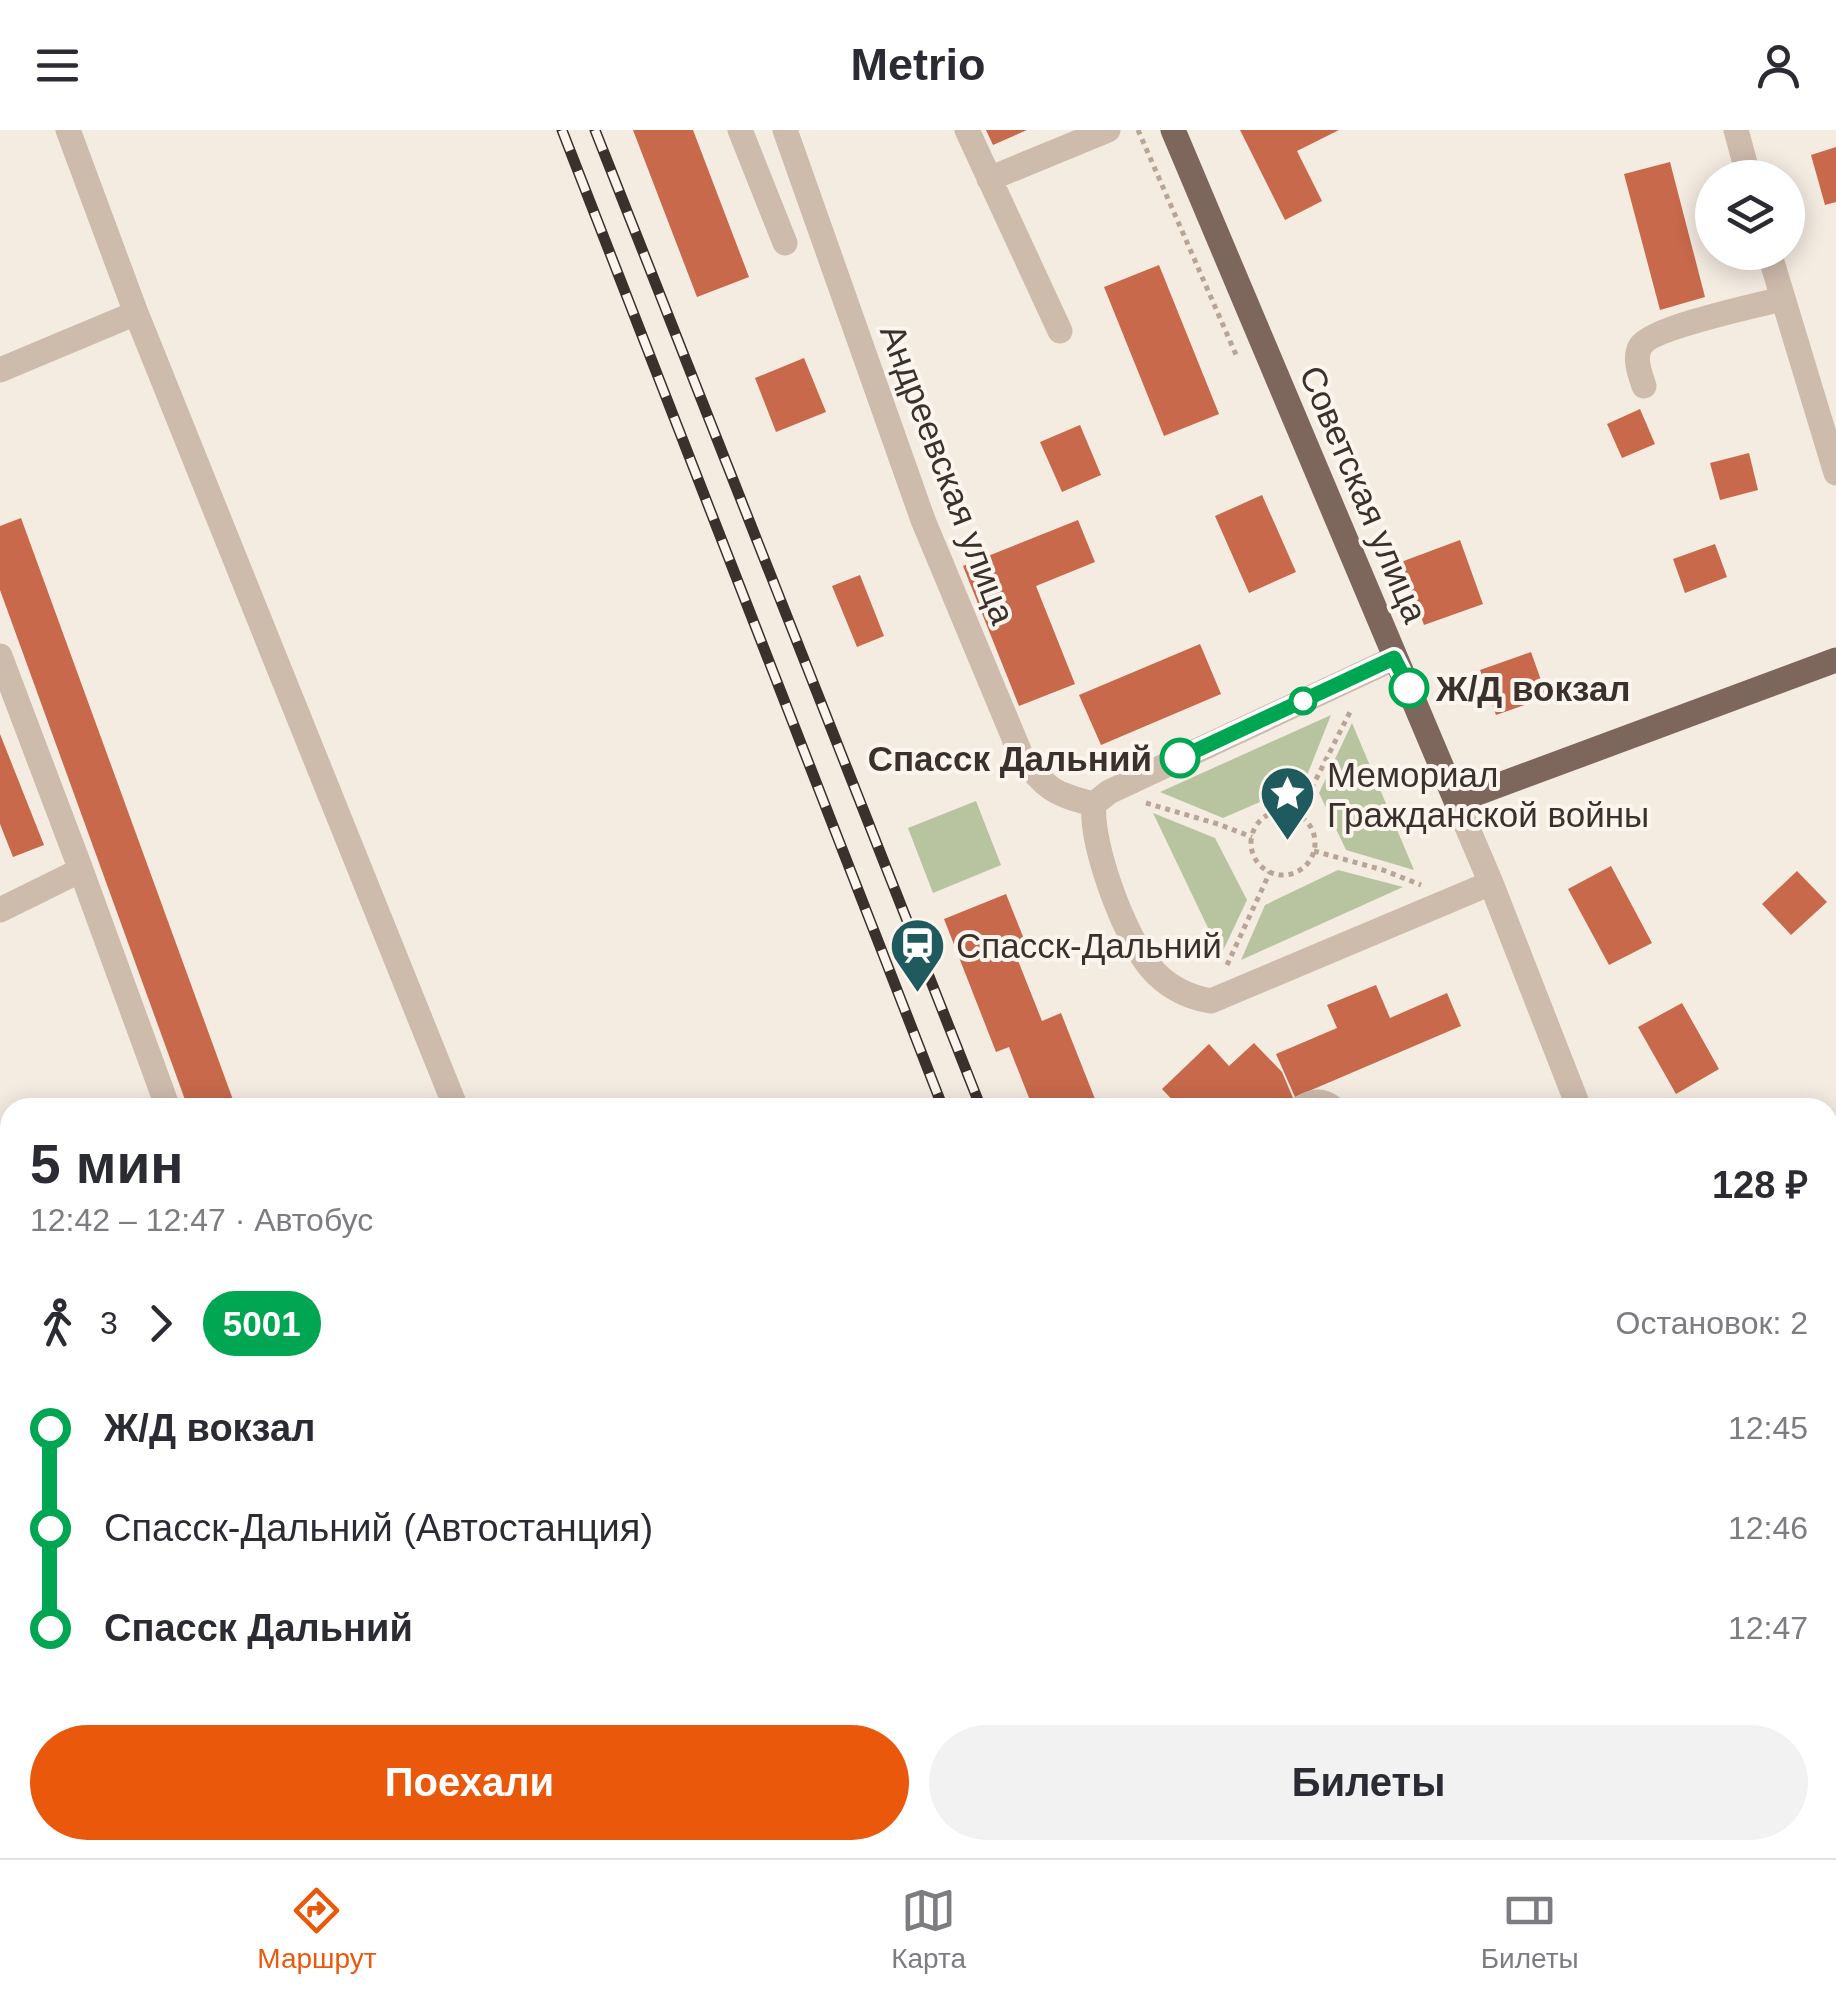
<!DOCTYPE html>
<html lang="ru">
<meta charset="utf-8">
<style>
:root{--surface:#fff;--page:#f2f2f3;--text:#2b2b33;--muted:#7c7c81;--line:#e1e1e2;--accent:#ea580c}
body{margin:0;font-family:Arial,sans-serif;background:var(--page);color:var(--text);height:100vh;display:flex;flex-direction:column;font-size:38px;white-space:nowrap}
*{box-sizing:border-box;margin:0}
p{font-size:32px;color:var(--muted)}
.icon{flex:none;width:55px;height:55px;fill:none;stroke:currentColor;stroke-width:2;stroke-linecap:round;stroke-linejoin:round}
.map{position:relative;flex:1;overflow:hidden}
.drawer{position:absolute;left:0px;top:968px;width:1838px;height:762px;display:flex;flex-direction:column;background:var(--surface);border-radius:30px 30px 0 0;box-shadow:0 5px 25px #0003}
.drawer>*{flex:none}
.badge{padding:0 20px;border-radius:32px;font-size:35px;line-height:65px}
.fabs{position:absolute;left:1695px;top:30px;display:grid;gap:20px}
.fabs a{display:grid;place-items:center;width:110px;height:110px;border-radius:50%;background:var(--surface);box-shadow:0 5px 25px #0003;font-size:50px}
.map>.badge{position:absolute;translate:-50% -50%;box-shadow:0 0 0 5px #fff}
.legs{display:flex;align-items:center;gap:15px;height:110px;padding:0 30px;font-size:32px}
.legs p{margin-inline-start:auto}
.summary{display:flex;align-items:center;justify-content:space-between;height:170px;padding:0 30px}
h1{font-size:55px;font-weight:600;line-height:75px}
.button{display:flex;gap:20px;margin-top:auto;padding:20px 30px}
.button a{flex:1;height:115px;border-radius:60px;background:var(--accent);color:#fff;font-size:40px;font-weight:600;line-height:115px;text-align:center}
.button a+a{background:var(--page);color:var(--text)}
ul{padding:0 30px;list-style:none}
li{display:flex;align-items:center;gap:35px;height:100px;font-size:38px}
li i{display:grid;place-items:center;width:15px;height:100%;margin:0 12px;background:currentColor}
li i::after{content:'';width:25px;height:25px;margin:-12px;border:8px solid;border-radius:50%;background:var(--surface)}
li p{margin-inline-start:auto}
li:first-child i{background:linear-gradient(#0000 50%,currentColor 0)}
li:last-child i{background:linear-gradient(currentColor 50%,#0000 0)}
header{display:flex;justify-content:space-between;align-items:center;height:130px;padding:0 30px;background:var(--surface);font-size:45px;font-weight:600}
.tab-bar{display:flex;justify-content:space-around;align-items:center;height:140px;border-top:2px solid var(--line);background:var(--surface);font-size:28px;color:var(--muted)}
.tab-bar a{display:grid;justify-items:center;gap:5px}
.tab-bar .active{color:var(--accent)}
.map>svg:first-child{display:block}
.grass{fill:#b8c4a0}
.building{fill:#c8694b}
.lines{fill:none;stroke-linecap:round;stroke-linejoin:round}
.path{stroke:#b9a596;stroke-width:5;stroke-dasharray:5 5;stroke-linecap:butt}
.minor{stroke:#cdbbac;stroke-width:25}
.major{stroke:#7d675c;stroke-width:25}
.rail-casing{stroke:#3b302b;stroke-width:11}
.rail{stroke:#fbf5ee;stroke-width:8;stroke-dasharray:22;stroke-linecap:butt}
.line-1-casing{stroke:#fff;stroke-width:22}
.line-1{stroke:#00a651;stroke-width:15}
.stop-1-dot{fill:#fff;stroke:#00a651;stroke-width:5}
.labels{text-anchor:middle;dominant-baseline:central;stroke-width:8;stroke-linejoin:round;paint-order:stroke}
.street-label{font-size:35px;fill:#3b302b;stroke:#fbf5ee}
.stop-label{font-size:35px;font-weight:bold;fill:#3b302b;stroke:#fbf5ee;text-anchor:start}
.poi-label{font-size:35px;fill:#3b302b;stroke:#fbf5ee;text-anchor:start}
</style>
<header><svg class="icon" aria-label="menu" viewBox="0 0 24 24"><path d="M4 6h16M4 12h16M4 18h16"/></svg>Metrio<svg class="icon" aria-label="person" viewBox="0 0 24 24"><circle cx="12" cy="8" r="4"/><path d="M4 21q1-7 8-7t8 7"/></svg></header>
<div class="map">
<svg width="1836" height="1728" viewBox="0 0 1836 1728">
<rect width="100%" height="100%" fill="#f4ebe1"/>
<path class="grass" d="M 1331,585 L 1304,653 L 1223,688 L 1160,662 Z
M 1352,593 L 1414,740 L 1346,720 L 1319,663 Z
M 976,671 L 1001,735 L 933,763 L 908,698 Z
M 1153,683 L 1215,708 L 1247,770 L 1221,825 Z
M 1338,740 L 1403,757 L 1241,830 L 1265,775 Z"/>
<path class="building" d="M 633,0 L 693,0 L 749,147 L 697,167 Z
M 986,0 L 1027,0 L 993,15 Z
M 1240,0 L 1339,0 L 1297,21 L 1322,71 L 1285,90 Z
M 1836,17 L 1836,72 L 1825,75 L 1811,25 Z
M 1670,32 L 1705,167 L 1660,180 L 1624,44 Z
M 1159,135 L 1219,284 L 1164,306 L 1104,157 Z
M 804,228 L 826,282 L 776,302 L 755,248 Z
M 1640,279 L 1655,314 L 1622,328 L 1607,294 Z
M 1080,295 L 1101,345 L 1062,362 L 1040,312 Z
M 1749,323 L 1758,360 L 1720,370 L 1710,333 Z
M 1262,365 L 1296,442 L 1249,463 L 1215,386 Z
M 21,388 L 236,978 L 188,978 L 0,460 L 0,396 Z
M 1078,390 L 1095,432 L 1036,456 L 1075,554 L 1019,576 L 963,436 Z
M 1460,410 L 1483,474 L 1424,495 L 1401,432 Z
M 1715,414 L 1727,447 L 1685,463 L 1673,429 Z
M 860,445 L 884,506 L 857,517 L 832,456 Z
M 1200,514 L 1221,564 L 1101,615 L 1079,565 Z
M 1531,522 L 1547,567 L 1496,585 L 1480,540 Z
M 0,604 L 44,715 L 13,727 L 0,694 Z
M 1611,736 L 1652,813 L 1609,835 L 1568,759 Z
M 1797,741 L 1827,772 L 1791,805 L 1762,774 Z
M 1006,764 L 1026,814 L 1013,818 L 1042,891 L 1061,883 L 1095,969 L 1073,978 L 1033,978 L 1009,917 L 996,922 L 944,789 Z
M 1376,855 L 1390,888 L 1447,863 L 1461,896 L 1295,967 L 1276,924 L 1337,898 L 1327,875 Z
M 1682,873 L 1719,939 L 1676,964 L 1638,897 Z
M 1254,913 L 1282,942 L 1293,968 L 1282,978 L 1180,978 L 1162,959 L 1209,914 L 1229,936 Z
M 10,1155 L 10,1218 L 0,1195 L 0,1159 Z
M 1836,1188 L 1836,1308 L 1828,1290 L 1828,1192 Z
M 129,1720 L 177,1720 L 180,1728 L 110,1728 Z
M 471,1720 L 500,1720 L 503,1728 L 474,1728 Z
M 1470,1720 L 1521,1720 L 1524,1728 L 1473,1728 Z"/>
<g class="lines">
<path class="path" d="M 1138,0 L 1237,227
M 1146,673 L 1218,694 L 1252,707
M1251 713a32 32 0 1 1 64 0a32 32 0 1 1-64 0Z
M 1298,685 L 1351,580
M 1314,721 L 1383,740 L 1421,755
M 1227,835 L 1270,742"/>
<path class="minor" d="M 68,0 L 136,183 L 456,978
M 740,0 L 785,113
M 785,0 L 923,390 L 1021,625 C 1046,659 1053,664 1094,674
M 967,0 L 1060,201
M 1736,0 L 1749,48
M 989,49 L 1108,0
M 1769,122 L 1836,343
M 0,240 L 136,183
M 1644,256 C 1640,244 1634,229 1640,217 C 1650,198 1758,175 1782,169
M 0,526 L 81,740 L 0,780
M 1395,528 L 1109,662 L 1094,674 C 1090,714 1124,805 1150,837 C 1166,856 1187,867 1211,871 L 1491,753
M 1456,671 L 1491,753 L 1579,978
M 81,740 L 168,978
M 1301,978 C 1312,971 1322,969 1333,978
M 0,1303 L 10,1326
M 1828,1409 L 1836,1406
M 0,1471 L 10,1467
M 527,1720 L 530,1728
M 745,1720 L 748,1728
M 1622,1720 L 1672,1728
M 1826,1720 L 1829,1728
M 1739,1728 L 1743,1720"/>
<path class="major" d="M 1173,0 L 1456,671 L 1836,530"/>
<defs>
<path id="rail" d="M 562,0 L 943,978
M 595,0 L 981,978
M 1238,1720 L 1241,1728
M 1278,1720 L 1282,1728
M 1309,1720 L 1312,1728"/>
</defs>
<use href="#rail" class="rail-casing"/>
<use href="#rail" class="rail"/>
</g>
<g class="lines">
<defs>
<path id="line-1" d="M 1180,628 L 1394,528 L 1409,558"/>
</defs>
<use href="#line-1" class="line-1-casing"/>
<use href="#line-1" class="line-1"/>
</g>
<defs>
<symbol id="sight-pin" viewBox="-11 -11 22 30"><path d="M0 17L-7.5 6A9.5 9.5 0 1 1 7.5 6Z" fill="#1f5a5e" stroke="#fbf5ee"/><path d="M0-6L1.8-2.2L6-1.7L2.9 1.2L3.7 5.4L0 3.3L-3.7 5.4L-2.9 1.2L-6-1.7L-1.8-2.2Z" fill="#fff"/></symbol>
<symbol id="station-pin" viewBox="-11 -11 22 30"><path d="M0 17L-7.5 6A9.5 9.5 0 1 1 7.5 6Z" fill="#1f5a5e" stroke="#fbf5ee"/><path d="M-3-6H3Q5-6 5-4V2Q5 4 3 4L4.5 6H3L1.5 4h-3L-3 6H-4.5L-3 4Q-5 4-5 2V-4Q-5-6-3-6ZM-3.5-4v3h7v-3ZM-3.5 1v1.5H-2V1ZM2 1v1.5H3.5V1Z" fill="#fff"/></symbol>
</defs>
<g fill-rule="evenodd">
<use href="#sight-pin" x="1256" y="632" width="63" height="86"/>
<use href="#station-pin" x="886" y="784" width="63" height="86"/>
</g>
<g class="stop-1-dot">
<circle cx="1409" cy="558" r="18"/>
<circle cx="1303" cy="571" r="12"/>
<circle cx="1180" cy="628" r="18"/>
</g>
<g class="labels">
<g class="street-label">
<text transform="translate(948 344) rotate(69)">Андреевская улица</text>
<text transform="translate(1364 364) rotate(67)">Советская улица</text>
</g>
<g class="stop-label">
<text x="1436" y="558">Ж/Д вокзал</text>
<text x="1152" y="628" text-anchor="end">Спасск Дальний</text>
</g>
<g class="poi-label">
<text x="1327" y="644">Мемориал<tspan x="1327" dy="40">Гражданской войны</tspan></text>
<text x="956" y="815">Спасск-Дальний</text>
</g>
</g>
</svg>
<div class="fabs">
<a><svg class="icon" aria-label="layers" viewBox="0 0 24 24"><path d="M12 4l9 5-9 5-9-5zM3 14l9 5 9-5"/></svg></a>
</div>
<section class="drawer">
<div class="summary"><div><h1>5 мин</h1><p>12:42 – 12:47 · Автобус</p></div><b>128 ₽</b></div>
<div class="legs"><svg class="icon" aria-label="walk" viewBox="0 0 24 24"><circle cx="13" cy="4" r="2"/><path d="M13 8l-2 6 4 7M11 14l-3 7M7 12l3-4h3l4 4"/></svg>3<svg class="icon" aria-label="forward" viewBox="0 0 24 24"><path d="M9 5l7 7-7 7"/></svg><b class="badge" style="background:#00a651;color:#fff">5001</b><p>Остановок: 2</p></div>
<ul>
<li><i style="color:#00a651"></i><b>Ж/Д вокзал</b><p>12:45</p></li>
<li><i style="color:#00a651"></i><span>Спасск-Дальний (Автостанция)</span><p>12:46</p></li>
<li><i style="color:#00a651"></i><b>Спасск Дальний</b><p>12:47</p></li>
</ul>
<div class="button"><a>Поехали</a><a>Билеты</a></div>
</section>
</div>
<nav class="tab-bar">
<a class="active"><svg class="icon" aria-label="directions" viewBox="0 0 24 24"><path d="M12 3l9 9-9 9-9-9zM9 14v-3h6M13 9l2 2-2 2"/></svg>Маршрут</a>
<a><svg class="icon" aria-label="map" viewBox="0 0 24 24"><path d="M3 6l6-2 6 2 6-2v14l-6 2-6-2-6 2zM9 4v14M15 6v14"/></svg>Карта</a>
<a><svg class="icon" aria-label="tickets" viewBox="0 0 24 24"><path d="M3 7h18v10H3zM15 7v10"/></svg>Билеты</a>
</nav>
